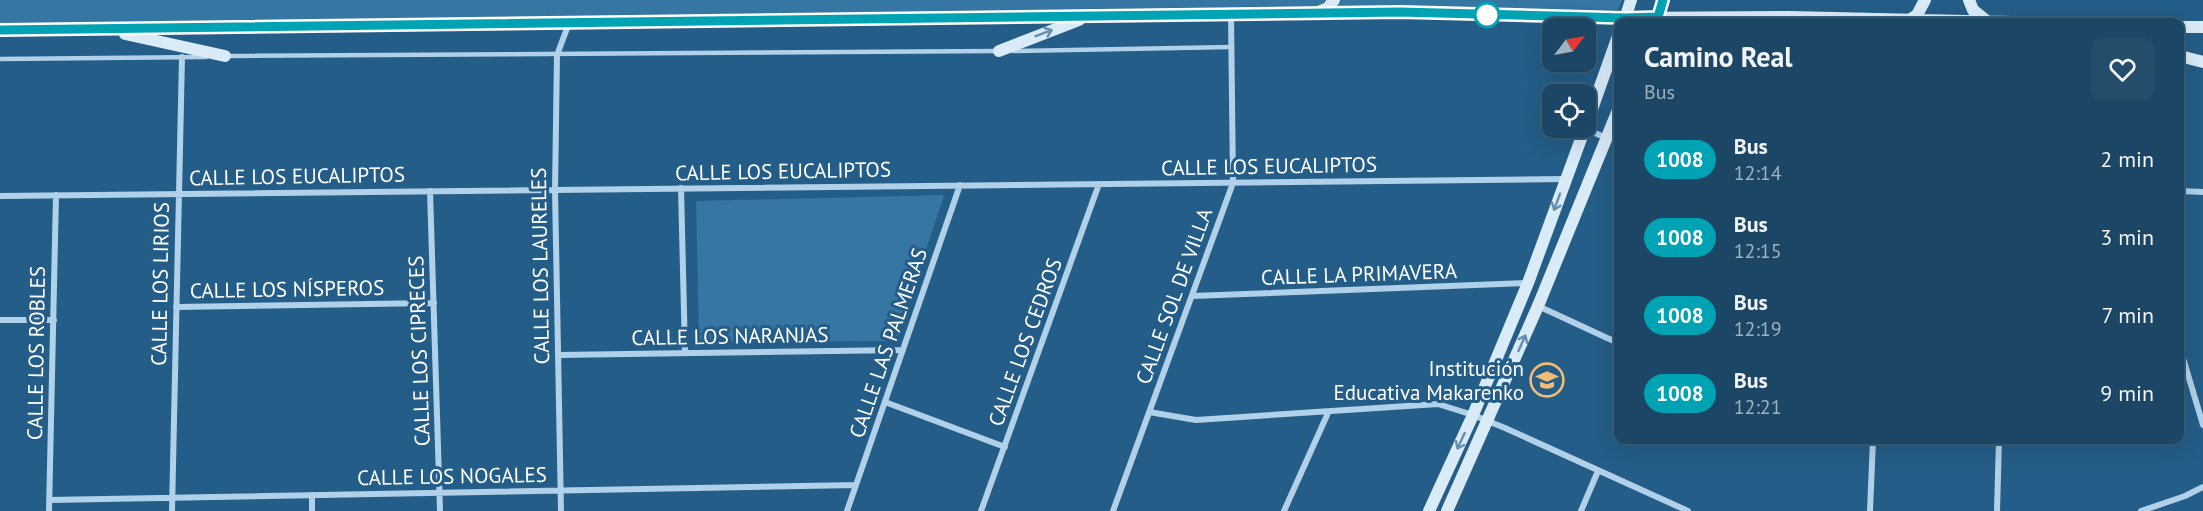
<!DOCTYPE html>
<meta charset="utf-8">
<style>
:root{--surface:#1b4665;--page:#244d6b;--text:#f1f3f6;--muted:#a0b1bf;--line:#395e79}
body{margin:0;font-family:"PT Sans",sans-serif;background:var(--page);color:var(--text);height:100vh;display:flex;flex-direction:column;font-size:22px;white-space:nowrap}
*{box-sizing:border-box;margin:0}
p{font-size:20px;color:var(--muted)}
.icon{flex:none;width:33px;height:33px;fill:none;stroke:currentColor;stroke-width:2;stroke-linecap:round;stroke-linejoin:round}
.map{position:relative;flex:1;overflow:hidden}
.details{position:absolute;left:1614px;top:18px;width:570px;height:426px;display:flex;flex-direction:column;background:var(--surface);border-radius:12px;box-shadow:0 6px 24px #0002,0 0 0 2px var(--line)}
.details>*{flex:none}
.badge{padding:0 12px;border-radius:20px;font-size:21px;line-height:39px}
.needle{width:39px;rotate:58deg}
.buttons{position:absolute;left:1542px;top:18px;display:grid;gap:12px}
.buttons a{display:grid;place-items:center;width:54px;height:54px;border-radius:12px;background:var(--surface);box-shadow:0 6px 24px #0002,0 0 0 2px var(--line);font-size:30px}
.map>.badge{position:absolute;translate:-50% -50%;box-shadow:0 0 0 3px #fff}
.round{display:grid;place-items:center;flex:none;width:63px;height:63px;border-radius:12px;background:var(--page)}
.summary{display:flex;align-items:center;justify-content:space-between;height:102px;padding:0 30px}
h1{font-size:28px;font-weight:800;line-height:45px}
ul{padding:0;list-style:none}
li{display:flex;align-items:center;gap:18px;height:78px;padding:0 30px}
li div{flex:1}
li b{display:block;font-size:22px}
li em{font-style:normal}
li .badge{min-width:66px;font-weight:700;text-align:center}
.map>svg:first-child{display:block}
.green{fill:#3676a3}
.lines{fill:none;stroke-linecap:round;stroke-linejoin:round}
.lane{stroke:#b0d1e9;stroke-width:4.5}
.street{stroke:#b0d1e9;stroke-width:6}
.secondary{stroke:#daebf8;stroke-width:12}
.oneway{stroke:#648faf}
.line-casing{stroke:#fff;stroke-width:14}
.line{stroke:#00a3b4;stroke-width:9}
.stop-dot{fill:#fff;stroke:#00a3b4;stroke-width:3}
.labels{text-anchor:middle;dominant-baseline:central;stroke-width:6;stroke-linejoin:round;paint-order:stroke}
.street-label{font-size:21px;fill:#fff;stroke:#245d87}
.poi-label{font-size:21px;fill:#fff;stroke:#245d87;text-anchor:end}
</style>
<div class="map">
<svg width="2203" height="511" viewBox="0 0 2203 511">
<rect width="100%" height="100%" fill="#245d87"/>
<path class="green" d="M 0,0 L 1622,0 L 1618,10 L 1312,6 L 0,23 Z
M 944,195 L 896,341 L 699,342 L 696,201 Z"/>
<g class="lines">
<path class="lane" d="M 1013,51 L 1232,47
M 227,56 L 998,51
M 0,59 L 206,57"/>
<path class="street" d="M 1585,129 L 1607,138 L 1618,137
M 681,188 L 685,353
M 430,191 L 440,511
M 2180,191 L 2203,192
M 0,196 L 1565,179
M 1192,296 L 1527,283
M 1538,306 L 1618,343
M 176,307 L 434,303
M 0,320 L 54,320
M 2180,348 L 2203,425
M 558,355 L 903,350
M 885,402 L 1005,447
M 1149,412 L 1196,420 L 1438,404 L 1473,415 L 1505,428 L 1688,511
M 312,495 L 312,511
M 49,500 L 856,485
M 49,511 L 56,195
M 172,511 L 182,57
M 561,511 L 555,190 L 557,55 L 569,23
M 847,511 L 960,185
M 981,511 L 1099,184
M 1113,511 L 1233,183 L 1231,15
M 1284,511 L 1328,413
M 1581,511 L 1598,471
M 1870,511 L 1873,440
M 1997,511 L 1999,440
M 2141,511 L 2185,496 L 2203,487"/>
<path class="secondary" d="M 1969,0 L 1973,10 L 1988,22
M 1318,12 L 1328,8 L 1334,0
M 1909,20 L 1917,15 L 1925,0
M 1624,22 L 1631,0
M 1656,22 L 1663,0
M 2180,27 L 2203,27
M 0,30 L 1400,12 L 1625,18 L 1789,17 L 2011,22
M 125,34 L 225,56
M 999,51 L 1079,20
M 2180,56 L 2203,62
M 1586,126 L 1618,36
M 1429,511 L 1473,415 L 1528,283 L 1585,128
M 1447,511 L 1538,306 L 1618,110"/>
</g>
<defs><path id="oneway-shaft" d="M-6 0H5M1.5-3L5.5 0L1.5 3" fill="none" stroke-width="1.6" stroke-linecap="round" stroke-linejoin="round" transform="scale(1.5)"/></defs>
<g class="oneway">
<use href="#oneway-shaft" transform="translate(1044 33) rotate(-21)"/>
<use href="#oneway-shaft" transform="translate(1557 202) rotate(110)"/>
<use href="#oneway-shaft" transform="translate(1522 343) rotate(-66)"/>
<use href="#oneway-shaft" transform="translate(1461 441) rotate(115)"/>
</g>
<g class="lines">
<defs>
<path id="line" d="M 0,30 L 1400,12 L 1625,18 L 1658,17 L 1663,0"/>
</defs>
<use href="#line" class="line-casing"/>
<use href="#line" class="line"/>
</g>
<defs>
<symbol id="school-ring" viewBox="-11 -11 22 22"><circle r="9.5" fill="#245d87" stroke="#f3bd74" stroke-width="1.5"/><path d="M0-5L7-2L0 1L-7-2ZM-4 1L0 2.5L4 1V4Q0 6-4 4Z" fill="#f3bd74"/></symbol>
</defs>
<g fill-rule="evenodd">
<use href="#school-ring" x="1528" y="361" width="38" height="38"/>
</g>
<circle class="stop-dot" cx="1487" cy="15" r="12"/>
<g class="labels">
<g class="street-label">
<text transform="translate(1269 166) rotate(-1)">CALLE LOS EUCALIPTOS</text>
<text transform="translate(783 171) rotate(-1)">CALLE LOS EUCALIPTOS</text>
<text transform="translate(297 176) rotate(-1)">CALLE LOS EUCALIPTOS</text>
<text transform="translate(540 266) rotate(-91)">CALLE LOS LAURELES</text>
<text transform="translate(1359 274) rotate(-2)">CALLE LA PRIMAVERA</text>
<text transform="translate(160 284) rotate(-89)">CALLE LOS LIRIOS</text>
<text transform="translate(287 289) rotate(-1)">CALLE LOS NÍSPEROS</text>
<text transform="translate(1174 296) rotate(-70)">CALLE SOL DE VILLA</text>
<text transform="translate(730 336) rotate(-1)">CALLE LOS NARANJAS</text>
<text transform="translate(1025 342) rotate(-70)">CALLE LOS CEDROS</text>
<text transform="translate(888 343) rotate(-71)">CALLE LAS PALMERAS</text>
<text transform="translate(419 351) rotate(-92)">CALLE LOS CIPRECES</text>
<text transform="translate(36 353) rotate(-89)">CALLE LOS ROBLES</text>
<text transform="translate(452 476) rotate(-1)">CALLE LOS NOGALES</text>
</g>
<g class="poi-label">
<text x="1524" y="368">Institución<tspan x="1524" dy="24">Educativa Makarenko</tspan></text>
</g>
</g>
</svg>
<div class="buttons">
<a><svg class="needle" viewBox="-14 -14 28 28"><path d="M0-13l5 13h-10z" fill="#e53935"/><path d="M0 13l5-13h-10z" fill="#a0b1bf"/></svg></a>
<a><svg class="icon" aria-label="locate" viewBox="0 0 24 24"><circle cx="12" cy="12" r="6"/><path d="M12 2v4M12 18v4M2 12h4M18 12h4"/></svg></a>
</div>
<section class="details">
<div class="summary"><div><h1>Camino Real</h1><p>Bus</p></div><a class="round"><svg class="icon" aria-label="heart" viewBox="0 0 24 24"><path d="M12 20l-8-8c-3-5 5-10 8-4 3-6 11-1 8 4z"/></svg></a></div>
<ul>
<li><span class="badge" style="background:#00a3b4;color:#fff">1008</span><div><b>Bus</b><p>12:14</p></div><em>2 min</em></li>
<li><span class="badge" style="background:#00a3b4;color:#fff">1008</span><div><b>Bus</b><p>12:15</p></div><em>3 min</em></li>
<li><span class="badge" style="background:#00a3b4;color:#fff">1008</span><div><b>Bus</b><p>12:19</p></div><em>7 min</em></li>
<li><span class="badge" style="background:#00a3b4;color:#fff">1008</span><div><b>Bus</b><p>12:21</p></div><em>9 min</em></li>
</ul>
</section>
</div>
